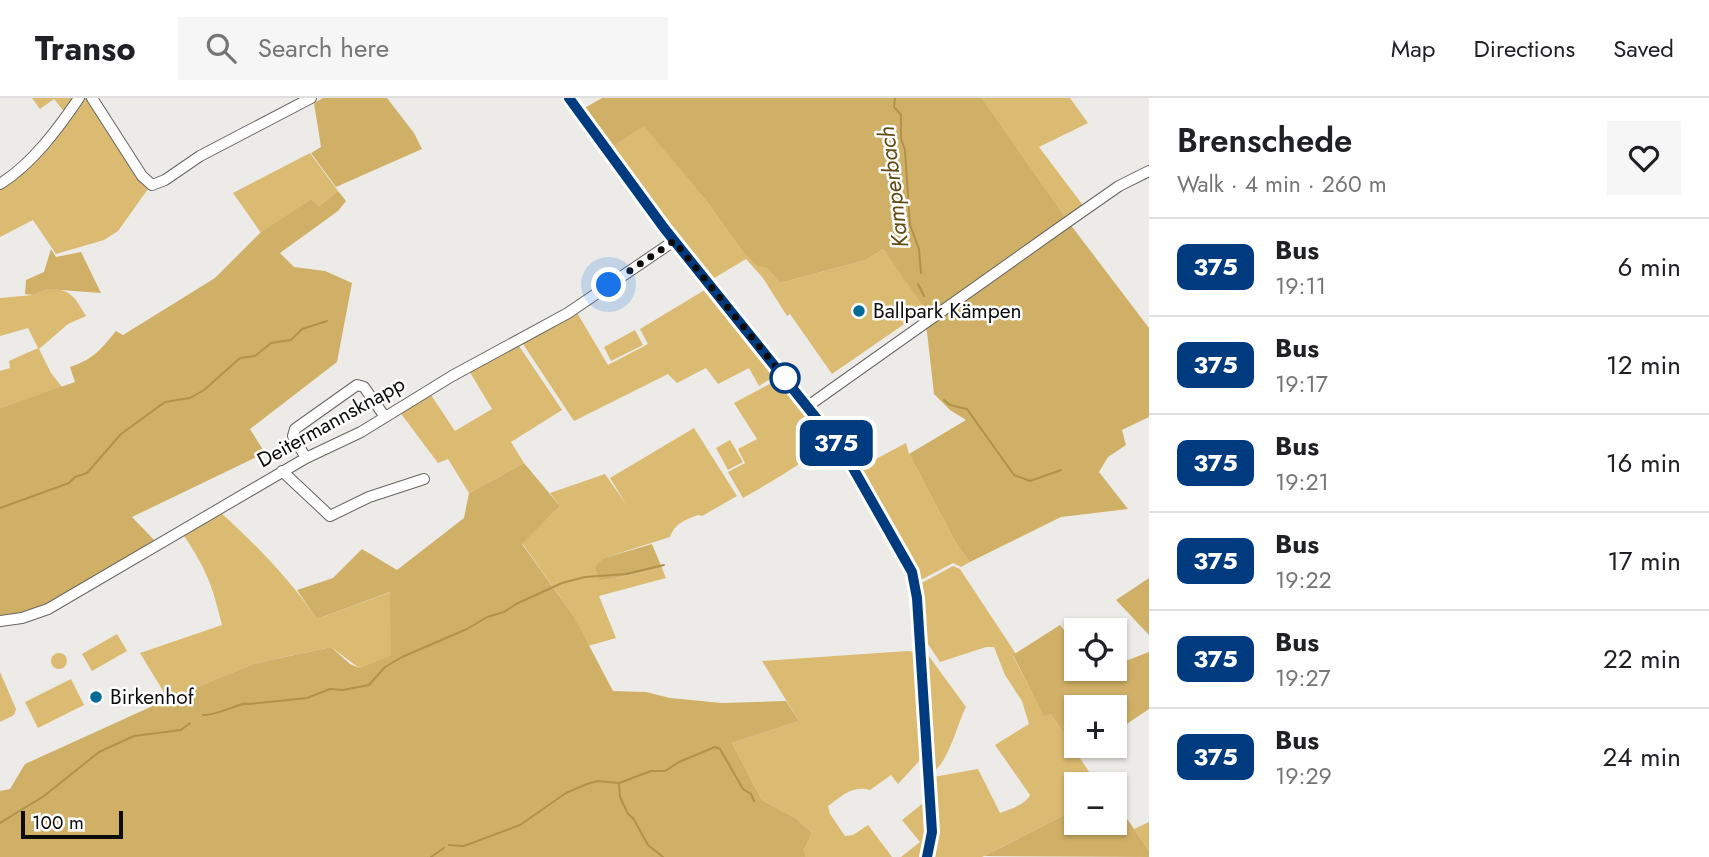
<!DOCTYPE html>
<meta charset="utf-8">
<style>
:root{--surface:#fff;--page:#f6f6f6;--text:#202124;--muted:#757577;--line:#e0e0e0}
body{margin:0;font-family:Jost,sans-serif;background:var(--page);color:var(--text);height:100vh;display:flex;flex-direction:column;font-size:26px;white-space:nowrap}
*{box-sizing:border-box;margin:0}
p{font-size:23px;color:var(--muted)}
.icon{flex:none;width:38px;height:38px;fill:none;stroke:currentColor;stroke-width:2;stroke-linecap:round;stroke-linejoin:round}
.map{position:relative;flex:1;overflow:hidden}
.drawer{display:flex;flex-direction:column;background:var(--surface);width:560px}
.drawer>*{flex:none}
.badge{padding:0 14px;border-radius:10px;font-size:24px;line-height:46px}
.controls{position:absolute;left:1064px;top:520px;display:grid;gap:14px}
.controls a{display:grid;place-items:center;width:63px;height:63px;border-radius:0px;background:var(--surface);box-shadow:0 2px 5px #0004;font-size:35px}
.scale{position:absolute;left:21px;bottom:18px;width:102px;box-sizing:border-box;padding-left:7px;border:4px solid #0d0c0b;border-top:0;font-size:19px;line-height:24px;white-space:nowrap;color:#0d0c0b;-webkit-text-stroke:5px #fff;paint-order:stroke}
.you{position:absolute;width:35px;height:35px;margin:-18px;border:5px solid #fff;border-radius:50%;background:#1a73e8;box-shadow:0 0 0 10px #1a73e833}
.map>.badge{position:absolute;translate:-50% -50%;box-shadow:0 0 0 4px #fff}
.round{display:grid;place-items:center;flex:none;width:74px;height:74px;border-radius:0px;background:var(--page)}
.overview{display:flex;align-items:center;justify-content:space-between;height:119px;padding:0 28px}
h1{font-size:33px;font-weight:600;line-height:52px}
ul{padding:0;list-style:none}
li{display:flex;align-items:center;gap:21px;height:98px;padding:0 28px;border-top:2px solid var(--line)}
li div{flex:1}
li b{display:block;font-size:26px}
li em{font-style:normal}
li .badge{min-width:77px;font-weight:700;text-align:center}
header{display:flex;align-items:center;gap:42px;box-sizing:border-box;height:98px;padding:0 35px;background:var(--surface);border-bottom:2px solid var(--line)}
header strong{font-size:33px}
nav{display:flex;gap:38px;margin-inline-start:auto;font-size:24px}
.search{width:490px;height:63px;background:var(--page);display:flex;align-items:center;gap:18px;box-sizing:border-box;padding:0 24px;border-radius:0px;color:var(--muted);font-size:26px}
main{display:flex;flex:1;min-height:0}
.map>svg:first-child{display:block}
.green{fill:#dbba72}
.forest{fill:#d0b067}
.lines{fill:none;stroke-linecap:round;stroke-linejoin:round}
.stream{stroke:#b19249;stroke-width:2}
.minor-casing{stroke:#666561;stroke-width:12}
.minor{stroke:#fff;stroke-width:10}
.line-casing{stroke:#fff;stroke-width:16}
.line{stroke:#003b80;stroke-width:10}
.walk{stroke:#0d0c0b;stroke-width:7;stroke-dasharray:0 12.6}
.poi-dot{fill:#026c99;stroke:#fff;stroke-width:2.5}
.stop-dot{fill:#fff;stroke:#003b80;stroke-width:3.5}
.labels{text-anchor:middle;dominant-baseline:central;stroke-width:5;stroke-linejoin:round;paint-order:stroke}
.poi-label{font-size:21px;fill:#0d0c0b;stroke:#fff;text-anchor:start}
.street-label{font-size:21px;fill:#0d0c0b;stroke:#fff}
.water-label{font-size:23px;font-style:italic;fill:#604a11;stroke:#fff}
</style>
<header>
<strong>Transo</strong>
<div class="search"><svg class="icon" aria-label="search" viewBox="0 0 24 24"><circle cx="10" cy="10" r="6"/><path d="M15 15l6 6"/></svg>Search here</div>
<nav><a>Map</a><a>Directions</a><a>Saved</a></nav>
</header>
<main>
<div class="map">
<svg width="1149" height="759" viewBox="0 0 1149 759">
<rect width="100%" height="100%" fill="#edebe7"/>
<path class="green" d="M 32,0 L 75,0 L 66,16 L 54,1 L 40,11 Z
M 85,0 L 88,0 L 132,71 L 148,91 L 118,133 L 104,142 L 56,156 L 33,122 L 0,139 L 0,89 L 66,24 Z
M 982,0 L 1070,0 L 1088,25 L 1039,49 L 1085,110 L 1067,122 Z
M 644,27 L 708,105 L 742,153 L 767,170 L 780,185 L 866,162 L 883,151 L 926,211 L 832,276 L 790,216 L 787,218 L 763,180 L 746,161 L 711,182 L 702,173 L 609,51 Z
M 310,55 L 338,93 L 319,108 L 311,101 L 261,135 L 233,95 Z
M 708,190 L 778,276 L 759,288 L 749,270 L 718,286 L 706,270 L 677,285 L 668,276 L 574,323 L 523,246 L 576,213 L 608,267 L 648,246 L 640,231 Z
M 48,191 C 72,191 74,199 86,218 L 68,226 L 39,251 L 51,275 L 62,289 L 0,310 L 0,273 L 10,270 L 9,263 L 38,250 L 28,230 L 0,238 L 0,200 L 33,197 Z
M 635,232 L 643,247 L 611,263 L 604,249 Z
M 517,245 L 562,312 L 511,344 L 524,365 L 469,395 L 448,361 L 438,365 L 399,313 L 429,294 L 455,333 L 492,311 L 468,271 Z
M 781,280 L 830,339 C 818,358 764,388 743,400 L 728,374 L 745,365 L 738,351 L 757,341 L 734,305 Z
M 694,330 L 737,398 L 702,418 L 698,417 C 685,422 675,425 670,439 L 604,460 L 600,483 L 662,470 L 666,480 L 599,498 L 616,540 L 588,548 L 573,517 L 522,445 L 560,408 L 550,395 L 605,376 L 626,406 L 610,380 Z
M 730,342 L 743,364 L 728,372 L 716,350 Z
M 906,345 L 909,356 L 957,447 L 970,464 L 961,469 L 953,465 L 917,484 L 857,371 Z
M 219,413 C 255,446 289,480 317,521 L 391,494 L 392,557 L 359,570 L 331,549 L 253,566 L 168,601 L 140,555 L 222,527 C 212,486 206,470 182,435 Z
M 953,468 L 960,471 L 1016,556 L 1013,558 L 1044,617 L 1051,616 L 1097,686 L 1076,686 L 1076,711 L 982,759 L 930,759 L 933,679 L 978,671 L 1000,715 C 1010,711 1025,707 1030,697 L 995,647 L 1029,626 L 1022,603 L 1005,577 L 994,549 L 986,549 L 940,564 L 922,537 L 918,487 Z
M 117,536 L 127,553 L 92,573 L 82,556 Z
M 923,550 L 966,609 C 956,628 949,666 930,676 Z
M 908,553 L 915,554 L 917,561 L 923,659 L 898,686 L 891,677 L 870,692 C 852,687 842,698 828,708 L 830,716 L 845,738 L 853,737 L 868,727 L 892,759 L 806,759 L 804,752 L 812,735 L 797,721 L 762,702 L 732,645 L 799,623 L 762,563 Z
M51 563a8 8 0 1 1 16 0a8 8 0 1 1-16 0Z
M 0,574 L 16,611 L 14,617 L 0,624 Z
M 71,581 L 84,607 L 38,630 L 25,604 Z
M 927,702 L 929,745 L 924,759 L 901,759 L 920,744 L 902,722 Z
M 1149,724 L 1149,753 L 1134,731 Z"/>
<path class="forest" d="M 323,0 L 387,0 L 414,35 L 422,51 L 336,89 L 311,55 L 321,49 L 314,5 Z
M 602,0 L 982,0 L 1070,126 L 1149,230 L 1149,319 L 1122,332 L 1126,347 L 1108,359 L 1099,374 L 1128,411 L 1061,419 L 970,464 L 957,447 L 909,356 L 966,322 L 950,312 L 934,296 L 927,234 L 922,214 L 925,211 L 883,151 L 866,162 L 780,185 L 767,170 L 758,168 L 742,153 L 708,105 L 644,28 L 609,51 L 581,12 Z
M 338,93 L 346,103 L 338,113 L 280,155 L 294,169 L 325,173 L 352,185 L 337,264 L 250,331 L 265,355 L 132,419 L 157,445 L 47,509 L 0,521 L 0,310 L 75,284 L 70,269 C 94,261 100,252 116,233 L 123,237 L 215,180 L 260,135 L 311,101 L 319,108 Z
M 51,151 L 56,159 L 81,154 L 101,195 L 48,191 L 33,197 L 25,196 L 26,182 L 44,174 Z
M 524,365 L 560,408 L 522,446 L 573,517 L 613,593 L 646,594 L 670,600 L 722,605 L 786,603 L 799,623 L 732,645 L 762,702 L 797,721 L 812,735 L 804,752 L 806,759 L 0,759 L 0,693 L 10,691 L 25,666 L 168,601 L 253,566 L 331,549 L 350,566 L 359,570 L 391,557 L 390,494 L 317,521 L 297,492 L 333,480 L 362,451 L 397,472 L 464,420 L 469,395 Z
M 652,446 L 662,470 L 600,483 L 595,469 L 604,460 Z
M 1149,480 L 1149,537 L 1116,502 Z
M 1060,527 L 1076,547 L 1076,570 L 1097,571 L 1099,573 L 1115,570 L 1115,567 L 1149,554 L 1149,611 L 1115,634 L 1115,609 L 1076,609 L 1076,648 L 1096,648 L 1079,659 L 1051,616 L 1044,618 L 1013,557 Z
M 1115,703 L 1149,753 L 1149,759 L 984,758 L 1076,711 L 1076,724 L 1115,724 Z"/>
<g class="lines">
<path class="stream" d="M 895,0 L 894,9 L 901,17 L 901,41 L 905,52 L 910,127 L 919,151 L 921,175
M 918,186 L 924,198
M 944,302 L 950,307 L 967,311 L 1014,377 L 1030,383 L 1061,372
M 0,410 L 69,385 L 75,379 L 87,375 L 121,336 L 165,304 L 190,300 L 204,292 L 240,260 L 255,258 L 271,245 L 291,242 L 302,231 L 327,223
M 203,617 C 219,618 240,603 250,606 L 307,600 L 330,591 L 343,592 L 369,587 L 385,569 L 402,559 L 467,531 L 487,519 L 504,514 L 516,506 L 562,485 L 585,479 L 626,476 L 664,467
M 619,686 L 620,699 L 628,716 L 633,720 L 648,747 L 663,759
M 0,725 L 44,698 L 99,654 L 134,638 L 181,632 L 190,625
M 449,747 L 464,748 L 520,727 L 566,695 L 587,686 L 598,683 L 619,685 L 651,673 L 665,673 L 679,664 L 715,649 L 720,651 L 743,691 L 751,696 L 754,703
M 431,759 L 444,750"/>
<defs>
<path id="minor" d="M 92,0 L 142,78 L 152,87 L 165,82 L 200,58 L 311,0
M 569,0 L 653,116 L 845,356 L 912,474 L 917,500 L 932,734 L 927,759
M 0,86 C 32,66 58,31 79,0
M 808,308 L 1066,125 L 1119,88 L 1149,73
M 306,360 L 293,338 L 295,331 L 357,287 L 364,289 L 385,319
M 282,373 L 330,418 L 369,399 L 424,381
M 0,523 L 22,520 L 48,511 L 306,360 L 361,334 L 452,278 L 568,215 L 674,143"/>
</defs>
<use href="#minor" class="minor-casing"/>
<use href="#minor" class="minor"/>
</g>
<g class="lines">
<defs>
<path id="line" d="M 569,0 L 664,130 L 845,356 L 912,474 L 917,500 L 932,734 L 927,759"/>
</defs>
<use href="#line" class="line-casing"/>
<use href="#line" class="line"/>
<path class="walk" d="M 609,187 L 674,143 L 785,280"/>
</g>
<g class="poi-dot">
<circle cx="859" cy="213" r="7"/>
<circle cx="96" cy="599" r="7"/>
</g>
<circle class="stop-dot" cx="785" cy="280" r="14"/>
<g class="labels">
<g class="poi-label">
<text x="873" y="213">Ballpark Kämpen</text>
<text x="110" y="599">Birkenhof</text>
</g>
<g class="street-label">
<text transform="translate(331 324) rotate(-29)">Deitermannsknapp</text>
</g>
<g class="water-label">
<text transform="translate(893 89) rotate(-97)">Kamperbach</text>
</g>
</g>
</svg>
<div class="controls">
<a><svg class="icon" aria-label="locate" viewBox="0 0 24 24"><circle cx="12" cy="12" r="6"/><path d="M12 2v4M12 18v4M2 12h4M18 12h4"/></svg></a>
<a>+</a>
<a>−</a>
</div>
<div class="scale">100 m</div>
<div class="you" style="left:609px;top:187px"></div>
<b class="badge" style="left:836px;top:345px;background:#003b80;color:#fff">375</b>
</div>
<section class="drawer">
<div class="overview"><div><h1>Brenschede</h1><p>Walk · 4 min · 260 m</p></div><a class="round"><svg class="icon" aria-label="heart" viewBox="0 0 24 24"><path d="M12 20l-8-8c-3-5 5-10 8-4 3-6 11-1 8 4z"/></svg></a></div>
<ul>
<li><span class="badge" style="background:#003b80;color:#fff">375</span><div><b>Bus</b><p>19:11</p></div><em>6 min</em></li>
<li><span class="badge" style="background:#003b80;color:#fff">375</span><div><b>Bus</b><p>19:17</p></div><em>12 min</em></li>
<li><span class="badge" style="background:#003b80;color:#fff">375</span><div><b>Bus</b><p>19:21</p></div><em>16 min</em></li>
<li><span class="badge" style="background:#003b80;color:#fff">375</span><div><b>Bus</b><p>19:22</p></div><em>17 min</em></li>
<li><span class="badge" style="background:#003b80;color:#fff">375</span><div><b>Bus</b><p>19:27</p></div><em>22 min</em></li>
<li><span class="badge" style="background:#003b80;color:#fff">375</span><div><b>Bus</b><p>19:29</p></div><em>24 min</em></li>
</ul>
</section>
</main>
